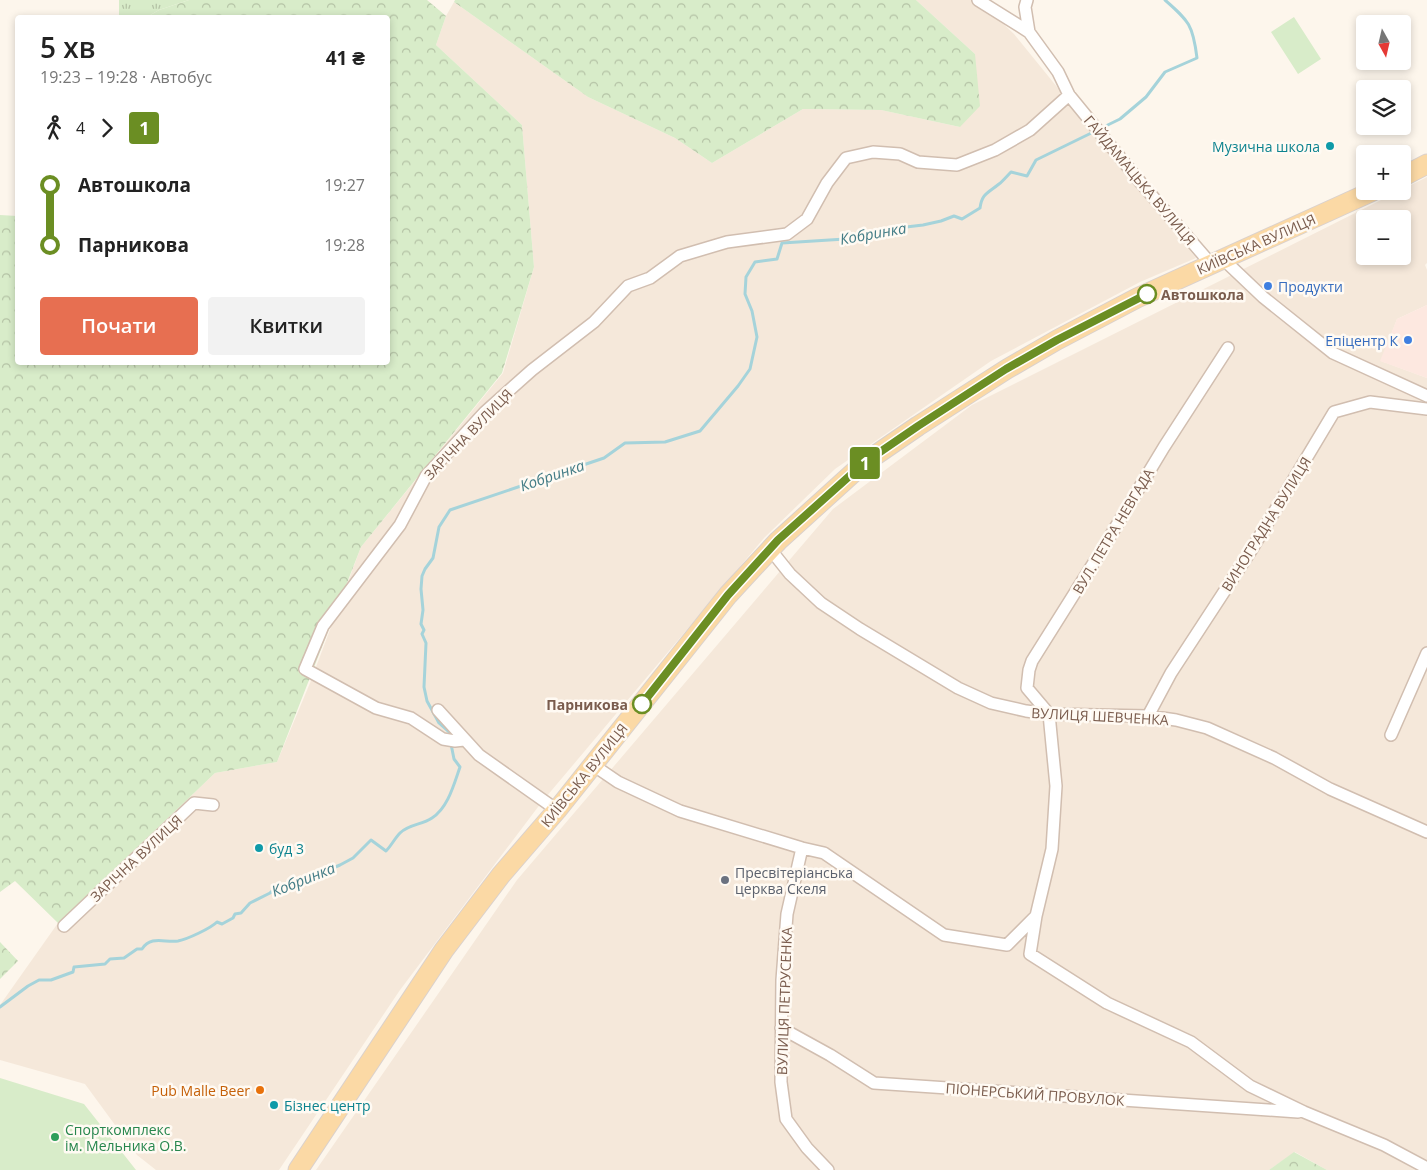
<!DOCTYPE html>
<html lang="uk">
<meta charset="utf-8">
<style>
:root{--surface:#fff;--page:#f2f2f2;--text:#222;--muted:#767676;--accent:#e76f51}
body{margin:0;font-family:"Open Sans",sans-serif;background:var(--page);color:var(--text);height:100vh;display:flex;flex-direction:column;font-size:19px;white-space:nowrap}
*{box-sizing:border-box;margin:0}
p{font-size:16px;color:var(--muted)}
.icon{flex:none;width:28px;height:28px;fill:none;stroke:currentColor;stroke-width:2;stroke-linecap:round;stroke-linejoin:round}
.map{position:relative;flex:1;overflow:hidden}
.drawer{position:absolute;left:15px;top:15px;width:375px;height:350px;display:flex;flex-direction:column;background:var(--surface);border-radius:5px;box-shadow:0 2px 8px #0003}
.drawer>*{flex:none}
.badge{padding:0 10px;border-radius:4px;font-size:18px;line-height:32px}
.needle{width:32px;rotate:172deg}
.fabs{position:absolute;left:1356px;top:15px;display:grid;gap:10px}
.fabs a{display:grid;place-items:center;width:55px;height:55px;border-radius:5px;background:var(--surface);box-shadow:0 2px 8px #0003;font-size:25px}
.map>.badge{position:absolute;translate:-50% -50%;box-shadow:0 0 0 2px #fff}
.legs{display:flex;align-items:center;gap:8px;height:55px;padding:0 25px;font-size:16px}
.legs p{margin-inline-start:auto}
.headline{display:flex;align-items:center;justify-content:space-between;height:85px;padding:0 25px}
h1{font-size:28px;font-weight:600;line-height:38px}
.primary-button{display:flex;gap:10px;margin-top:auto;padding:10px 25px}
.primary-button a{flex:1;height:58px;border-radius:5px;background:var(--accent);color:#fff;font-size:20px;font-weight:600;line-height:58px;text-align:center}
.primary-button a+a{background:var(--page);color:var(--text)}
ul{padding:0 25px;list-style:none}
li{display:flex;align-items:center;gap:18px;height:60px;font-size:19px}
li i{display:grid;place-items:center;width:8px;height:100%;margin:0 6px;background:currentColor}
li i::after{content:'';width:12px;height:12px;margin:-6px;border:4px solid;border-radius:50%;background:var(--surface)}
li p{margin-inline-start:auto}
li:first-child i{background:linear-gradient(#0000 50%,currentColor 0)}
li:last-child i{background:linear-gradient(currentColor 50%,#0000 0)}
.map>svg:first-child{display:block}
.residential{fill:#f5e8da;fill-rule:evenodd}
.commercial{fill:#fde8e0}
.grass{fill:url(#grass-tufts)}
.forest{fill:url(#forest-crowns)}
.pitch{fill:#d8ecc9}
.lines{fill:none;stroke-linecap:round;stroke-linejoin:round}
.stream{stroke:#a5d3da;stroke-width:3}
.minor-casing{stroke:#d1beb0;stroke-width:14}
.primary-casing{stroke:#dad1cd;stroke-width:21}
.minor{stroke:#fff;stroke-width:11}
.primary{stroke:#fbd9a5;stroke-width:19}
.line-1-casing{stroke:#fff;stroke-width:11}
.line-1{stroke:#6b8e23;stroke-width:8}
.culture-dot{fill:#0f9aa8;stroke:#fffaf3;stroke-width:2}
.shop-dot{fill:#3f7fe0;stroke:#fffaf3;stroke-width:2}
.stop-1-dot{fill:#fff;stroke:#6b8e23;stroke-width:2.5}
.worship-dot{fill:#6b7280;stroke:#fffaf3;stroke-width:2}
.food-dot{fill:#e8710a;stroke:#fffaf3;stroke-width:2}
.leisure-dot{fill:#2e9e5b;stroke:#fffaf3;stroke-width:2}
.labels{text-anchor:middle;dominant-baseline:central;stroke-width:5;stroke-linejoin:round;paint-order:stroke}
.culture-label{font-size:14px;fill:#0d838f;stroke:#fffaf3;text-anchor:start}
.street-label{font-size:14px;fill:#7a5c4d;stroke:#fffaf3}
.shop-label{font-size:14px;fill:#366cbe;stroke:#fffaf3;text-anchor:start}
.stop-label{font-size:14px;font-weight:bold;fill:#7a5c4d;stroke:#fffaf3;text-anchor:start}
.worship-label{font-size:14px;fill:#5b616d;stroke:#fffaf3;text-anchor:start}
.food-label{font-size:14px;fill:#c56008;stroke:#fffaf3;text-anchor:end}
.leisure-label{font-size:14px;fill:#27864d;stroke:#fffaf3;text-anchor:start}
.water-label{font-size:15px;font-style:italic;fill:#437c86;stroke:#fffaf3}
</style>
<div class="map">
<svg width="1427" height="1170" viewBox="0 0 1427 1170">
<defs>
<pattern id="grass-tufts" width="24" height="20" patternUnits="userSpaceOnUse" patternTransform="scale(1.25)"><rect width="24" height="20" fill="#d8ecc9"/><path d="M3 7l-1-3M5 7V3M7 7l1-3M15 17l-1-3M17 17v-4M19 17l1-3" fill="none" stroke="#b4c2a5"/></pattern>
<pattern id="forest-crowns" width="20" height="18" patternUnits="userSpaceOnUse" patternTransform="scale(1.25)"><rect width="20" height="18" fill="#d8ecc9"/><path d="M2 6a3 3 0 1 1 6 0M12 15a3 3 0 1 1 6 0" fill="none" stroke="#b4c2a5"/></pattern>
</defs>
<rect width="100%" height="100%" fill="#fdf6ec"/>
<path class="residential" d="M 916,0 L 971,0 L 997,18 L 1014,34 L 1196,258 L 1140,282 L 991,361 L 835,469 L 764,538 L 541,803 L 400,990 L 279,1170 L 156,1170 L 137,1155 L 85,1084 L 0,1060 L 0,1005 L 58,923 L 215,773 L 277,762 L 310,683 L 361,547 L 503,373 L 534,267 L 522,125 L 436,45 L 446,16 L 454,2 L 588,97 L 675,138 L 712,163 L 803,109 L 881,110 L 960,127 L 975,54 Z
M 1427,177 L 1427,263 L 1425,265 L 1427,270 L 1427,305 L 1397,319 L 1381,361 L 1427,378 L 1427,1170 L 1327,1170 L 1295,1152 L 1269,1170 L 316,1170 L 517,880 L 833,509 L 972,405 L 1399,191 L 1402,191 L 1403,189 ZM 1365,219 L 1402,219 L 1402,256 L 1365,256 Z"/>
<path class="commercial" d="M 1427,305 L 1427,378 L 1380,361 L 1397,319 Z"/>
<path class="grass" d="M 119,0 L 189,0 L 159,10 L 147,17 L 119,18 Z"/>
<path class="forest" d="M 189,0 L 427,0 L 446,16 L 436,45 L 522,125 L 534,267 L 502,373 L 361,547 L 277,762 L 215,773 L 58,923 L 15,881 L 0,892 L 0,215 L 17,216 L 18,362 L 388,362 L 388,18 L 147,17 L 159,10 Z
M 455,0 L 916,0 L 975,54 L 980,106 L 960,127 L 881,110 L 803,109 L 712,163 L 675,138 L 588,97 L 454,2 Z
M 0,942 L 18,961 L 0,979 Z
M 1294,1152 L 1327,1170 L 1269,1170 Z"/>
<path class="pitch" d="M 1294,17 L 1321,59 L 1298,74 L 1271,32 Z
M 0,1078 L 84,1104 L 136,1170 L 0,1170 Z"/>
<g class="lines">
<path class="stream" d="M 450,738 L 449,732 L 439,723 L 427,701 L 424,687 L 426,643 L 422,634 L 424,630 L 421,624 L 423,610 L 421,589 L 422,576 L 425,569 L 433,558 L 439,527 L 450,510 L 604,458 L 625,443 L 665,442 L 700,431 L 738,386 L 750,369 L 757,337 L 752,311 L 745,294 L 746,277 L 755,262 L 777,259 L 782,243 L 861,238 L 881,230 L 923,225 L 941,221 L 954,216 L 962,219 L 980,208 C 982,193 988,193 999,184 C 1003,181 1007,176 1011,172 L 1027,176 L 1036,160 L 1120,119 L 1146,97 L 1165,72 L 1197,58 C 1193,25 1189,21 1165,0
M 0,1007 L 28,986 L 39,980 L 51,980 L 73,972 L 74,967 L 105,964 L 110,959 L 124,958 L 137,949 L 142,949 C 151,935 165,943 178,941 C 188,939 211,928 217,922 L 222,924 L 233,918 L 235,914 L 241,913 L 250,903 L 270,893 L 277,887 L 296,884 L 340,865 L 353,858 L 371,840 L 386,851 C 391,846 395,838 400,833 C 409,824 422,825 432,818 C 448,808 454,784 460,767 L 454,759 L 451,744"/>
<defs>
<path id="minor" d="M 978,0 L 1029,32 L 1058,72 L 1069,95 L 1141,183 L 1211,264
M 1027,0 L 1025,7 L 1029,32
M 1223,259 L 1263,297 L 1333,353 L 1427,396
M 1228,348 L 1164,447 L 1103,548 L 1032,661 L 1029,670 L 1027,688 L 1049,714 L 1056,786 L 1052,849 L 1036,916 L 1030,954 L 1107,1003 L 1191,1042 L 1250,1086 L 1304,1112 L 1384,1145 L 1427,1168
M 770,549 L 790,574 L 821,603 L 860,629 L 958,688 L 991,703 L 1026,711 L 1049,714 L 1148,716 L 1176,720 L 1207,728 L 1274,758 L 1330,789 L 1427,832
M 438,710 L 479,755 L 557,810
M 1148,716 L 1171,673 L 1252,549 L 1334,412 L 1370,402 L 1427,409
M 1391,735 L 1427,653
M 464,740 L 455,741 L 443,739 L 411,718 L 376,708 L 305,669 L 323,626 L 400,525 L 426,476 L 485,412 L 532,370 L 594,322 L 628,286 L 650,278 L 680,256 L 727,242 L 787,234 L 807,219 L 827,183 L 846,158 L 873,152 L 900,154 L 918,162 L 957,165 L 995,150 L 1030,130 L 1069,95
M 593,765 L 618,782 L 680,811 L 802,848 L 824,853 L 944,935 L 1007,945 L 1036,916
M 802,848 L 787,914 L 782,980 L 781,1082 L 786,1119 L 807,1148 L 828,1170
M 64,926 L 194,803 L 213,805
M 781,1028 L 830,1055 L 874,1083 L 1298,1112"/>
<path id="primary" d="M 1402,177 L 1427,164
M 298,1170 L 444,950 L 501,875 L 557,810 L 728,595 L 778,541 L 864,463 L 918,426 L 1007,369 L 1057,340 L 1137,298 L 1373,191"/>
</defs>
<use href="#minor" class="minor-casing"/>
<use href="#primary" class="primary-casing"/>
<use href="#minor" class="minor"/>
<use href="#primary" class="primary"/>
</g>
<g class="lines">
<defs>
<path id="line-1" d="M 642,704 L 728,595 L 778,540 L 864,463 L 918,426 L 1006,369 L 1057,340 L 1147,294"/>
</defs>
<use href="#line-1" class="line-1-casing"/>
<use href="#line-1" class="line-1"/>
</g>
<g class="culture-dot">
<circle cx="1330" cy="146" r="5"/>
<circle cx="259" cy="848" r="5"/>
<circle cx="274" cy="1105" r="5"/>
</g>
<g class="shop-dot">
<circle cx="1268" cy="286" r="5"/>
<circle cx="1408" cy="340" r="5"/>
</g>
<g class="stop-1-dot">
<circle cx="1147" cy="294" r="9"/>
<circle cx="642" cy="704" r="9"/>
</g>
<circle class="worship-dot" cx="725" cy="880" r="5"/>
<circle class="food-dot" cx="260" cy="1090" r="5"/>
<circle class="leisure-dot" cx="55" cy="1137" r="5"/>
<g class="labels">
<g class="culture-label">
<text x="1320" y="146" text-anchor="end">Музична школа</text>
<text x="269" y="848">буд 3</text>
<text x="284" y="1105">Бізнес центр</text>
</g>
<g class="street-label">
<text transform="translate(1140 180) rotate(50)">ГАЙДАМАЦЬКА ВУЛИЦЯ</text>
<text transform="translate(1256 244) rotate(-24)">КИЇВСЬКА ВУЛИЦЯ</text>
<text transform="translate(468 434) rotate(-46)">ЗАРІЧНА ВУЛИЦЯ</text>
<text transform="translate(1266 524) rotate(-58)">ВИНОГРАДНА ВУЛИЦЯ</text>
<text transform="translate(1113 531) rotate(-59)">ВУЛ. ПЕТРА НЕВГАДА</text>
<text transform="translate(1100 716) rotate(3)">ВУЛИЦЯ ШЕВЧЕНКА</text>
<text transform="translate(584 775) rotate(-51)">КИЇВСЬКА ВУЛИЦЯ</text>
<text transform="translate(136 858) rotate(-43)">ЗАРІЧНА ВУЛИЦЯ</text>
<text transform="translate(784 1001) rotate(-88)">ВУЛИЦЯ ПЕТРУСЕНКА</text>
<text transform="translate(1035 1094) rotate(4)">ПІОНЕРСЬКИЙ ПРОВУЛОК</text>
</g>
<g class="shop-label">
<text x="1278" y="286">Продукти</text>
<text x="1398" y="340" text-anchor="end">Епіцентр К</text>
</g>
<g class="stop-label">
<text x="1161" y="294">Автошкола</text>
<text x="628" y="704" text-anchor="end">Парникова</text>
</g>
<g class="worship-label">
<text x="735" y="872">Пресвітеріанська<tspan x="735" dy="16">церква Скеля</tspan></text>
</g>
<g class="food-label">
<text x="250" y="1090">Pub Malle Beer</text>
</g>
<g class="leisure-label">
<text x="65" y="1129">Спорткомплекс<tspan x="65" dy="16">ім. Мельника О.В.</tspan></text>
</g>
<g class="water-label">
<text transform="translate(873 233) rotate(-10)">Кобринка</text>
<text transform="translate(552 475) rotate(-19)">Кобринка</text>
<text transform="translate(303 879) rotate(-22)">Кобринка</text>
</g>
</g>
</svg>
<div class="fabs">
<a><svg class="needle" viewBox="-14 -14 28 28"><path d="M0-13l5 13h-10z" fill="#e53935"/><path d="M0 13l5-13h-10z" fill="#767676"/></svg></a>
<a><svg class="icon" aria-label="layers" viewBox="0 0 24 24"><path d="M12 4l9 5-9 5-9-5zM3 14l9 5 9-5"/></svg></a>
<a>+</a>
<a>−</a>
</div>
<b class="badge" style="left:865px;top:463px;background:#6b8e23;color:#fff">1</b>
<section class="drawer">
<div class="headline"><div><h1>5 хв</h1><p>19:23 – 19:28 · Автобус</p></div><b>41 ₴</b></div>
<div class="legs"><svg class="icon" aria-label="walk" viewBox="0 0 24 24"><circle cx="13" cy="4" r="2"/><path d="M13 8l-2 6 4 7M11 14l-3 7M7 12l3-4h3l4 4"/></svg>4<svg class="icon" aria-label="forward" viewBox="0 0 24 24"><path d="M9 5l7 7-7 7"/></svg><b class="badge" style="background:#6b8e23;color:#fff">1</b></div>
<ul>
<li><i style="color:#6b8e23"></i><b>Автошкола</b><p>19:27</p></li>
<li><i style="color:#6b8e23"></i><b>Парникова</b><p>19:28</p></li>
</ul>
<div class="primary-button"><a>Почати</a><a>Квитки</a></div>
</section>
</div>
